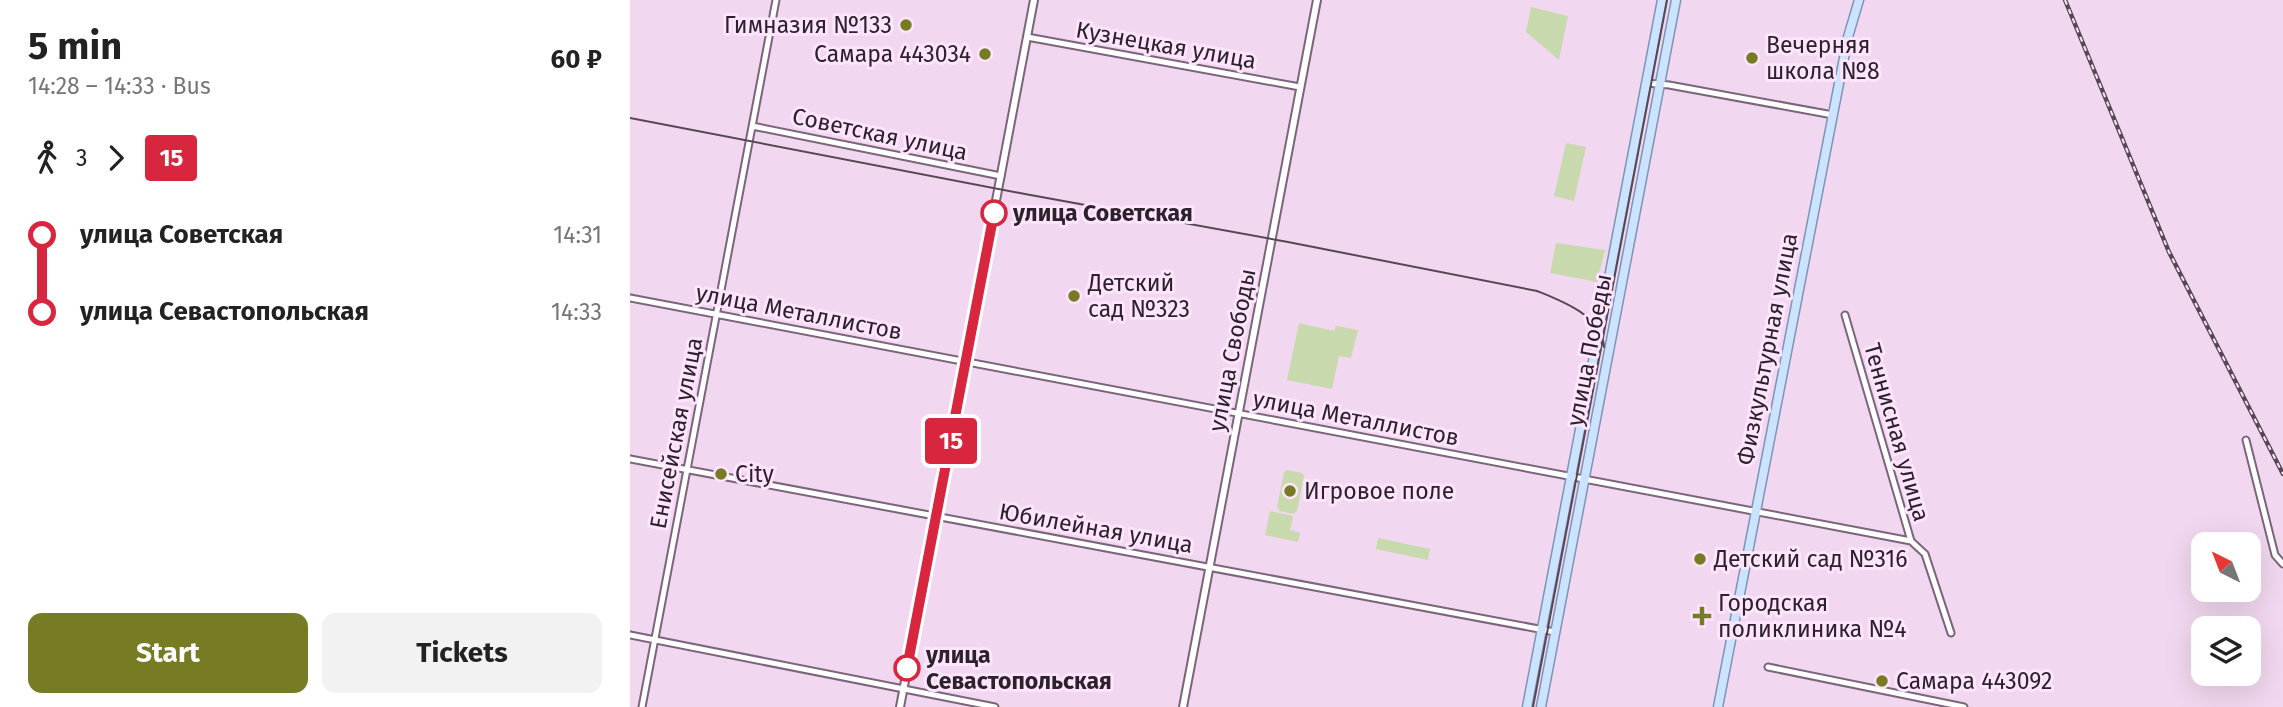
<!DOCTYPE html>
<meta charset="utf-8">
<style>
:root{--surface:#fff;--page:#f2f2f2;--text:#222;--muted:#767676;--accent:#777b24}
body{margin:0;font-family:"Fira Sans",sans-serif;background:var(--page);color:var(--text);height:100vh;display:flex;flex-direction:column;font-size:26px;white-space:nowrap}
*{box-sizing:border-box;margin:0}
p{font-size:23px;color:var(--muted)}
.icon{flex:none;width:38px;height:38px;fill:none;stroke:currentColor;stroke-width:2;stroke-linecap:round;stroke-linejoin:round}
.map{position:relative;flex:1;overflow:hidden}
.panel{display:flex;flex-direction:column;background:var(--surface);width:630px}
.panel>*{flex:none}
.badge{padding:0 14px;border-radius:5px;font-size:24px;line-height:46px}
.needle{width:46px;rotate:318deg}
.controls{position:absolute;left:1561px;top:532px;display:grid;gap:14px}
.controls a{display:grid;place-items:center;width:70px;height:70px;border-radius:14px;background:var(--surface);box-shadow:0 7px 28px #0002;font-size:35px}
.map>.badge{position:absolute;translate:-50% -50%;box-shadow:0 0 0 4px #fff}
.legs{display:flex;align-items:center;gap:10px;height:77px;padding:0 28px;font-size:23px}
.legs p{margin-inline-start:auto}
.headline{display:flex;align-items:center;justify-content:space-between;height:119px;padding:0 28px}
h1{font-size:38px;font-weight:700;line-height:52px}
.button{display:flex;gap:14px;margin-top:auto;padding:14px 28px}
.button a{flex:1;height:80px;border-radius:14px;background:var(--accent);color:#fff;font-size:28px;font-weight:700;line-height:80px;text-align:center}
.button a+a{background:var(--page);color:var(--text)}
ul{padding:0 28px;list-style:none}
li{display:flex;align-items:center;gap:24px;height:77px;font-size:26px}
li i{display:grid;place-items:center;width:10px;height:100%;margin:0 9px;background:currentColor}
li i::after{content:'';width:18px;height:18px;margin:-9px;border:5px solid;border-radius:50%;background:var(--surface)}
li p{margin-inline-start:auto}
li:first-child i{background:linear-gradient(#0000 50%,currentColor 0)}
li:last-child i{background:linear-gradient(currentColor 50%,#0000 0)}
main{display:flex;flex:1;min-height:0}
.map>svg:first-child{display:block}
.green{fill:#c8daad}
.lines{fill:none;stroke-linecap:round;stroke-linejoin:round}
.minor-casing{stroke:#7b657a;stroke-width:9}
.tertiary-casing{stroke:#7b657a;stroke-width:10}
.primary-casing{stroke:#7d94b4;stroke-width:11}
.minor{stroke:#fff;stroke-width:5}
.tertiary{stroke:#fff;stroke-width:6}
.primary{stroke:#cbe3fe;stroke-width:8}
.tram{stroke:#554854;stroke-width:2}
.rail-casing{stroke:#554854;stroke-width:4.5}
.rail{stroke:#fee4fd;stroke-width:2;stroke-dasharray:5;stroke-linecap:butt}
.line-1-casing{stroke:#fff;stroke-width:16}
.line-1{stroke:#d7263d;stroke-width:10}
.poi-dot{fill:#777b24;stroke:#fee4fd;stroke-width:2.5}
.stop-1-dot{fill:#fff;stroke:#d7263d;stroke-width:3.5}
.labels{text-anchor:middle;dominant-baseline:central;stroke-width:6;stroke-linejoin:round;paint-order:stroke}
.poi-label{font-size:23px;fill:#2c222b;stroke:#fee4fd;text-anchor:start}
.street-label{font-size:23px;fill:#2c222b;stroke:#fee4fd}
.stop-label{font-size:23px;font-weight:bold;fill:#2c222b;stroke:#fee4fd;text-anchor:start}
</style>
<main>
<section class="panel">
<div class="headline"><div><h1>5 min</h1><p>14:28 – 14:33 · Bus</p></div><b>60 ₽</b></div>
<div class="legs"><svg class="icon" aria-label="walk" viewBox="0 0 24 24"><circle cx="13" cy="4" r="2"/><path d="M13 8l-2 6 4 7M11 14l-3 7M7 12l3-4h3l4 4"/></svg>3<svg class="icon" aria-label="forward" viewBox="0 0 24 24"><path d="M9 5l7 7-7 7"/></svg><b class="badge" style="background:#d7263d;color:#fff">15</b></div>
<ul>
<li><i style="color:#d7263d"></i><b>улица Советская</b><p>14:31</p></li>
<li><i style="color:#d7263d"></i><b>улица Севастопольская</b><p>14:33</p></li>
</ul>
<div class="button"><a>Start</a><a>Tickets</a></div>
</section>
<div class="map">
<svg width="1653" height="707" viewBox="0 0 1653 707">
<rect width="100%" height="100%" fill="#f1d7ef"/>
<path class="green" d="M 901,7 L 938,16 L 929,60 L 896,32 Z
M 936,143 L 956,147 L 944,201 L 924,196 Z
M 926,243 L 975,250 L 967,282 L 920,273 Z
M 669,323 L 704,331 L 706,326 L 728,330 L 721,358 L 709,356 L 702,389 L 657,380 Z
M 657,470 L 672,473 L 674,476 L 667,511 L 663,514 L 650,511 L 647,507 L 654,472 Z
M 640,511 L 663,516 L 660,530 L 670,533 L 668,542 L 635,535 Z
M 748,538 L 800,549 L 798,560 L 746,549 Z"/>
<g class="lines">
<defs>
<path id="minor" d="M 397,37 L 670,87
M 1016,83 L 1039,85 L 1203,115
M 122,126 L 371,176
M 0,298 L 1281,541
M 1215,315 L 1281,541 L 1295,554 L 1321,633
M 1616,440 L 1645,555 L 1653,564
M 0,459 L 925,632
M 0,635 L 365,707
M 1138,667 L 1334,707
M 12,707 L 146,0"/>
<path id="tertiary" d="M 270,707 L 404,0
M 553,707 L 687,0"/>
<path id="primary" d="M 897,707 L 1032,0
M 911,707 L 1046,0
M 1088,707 L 1218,37 L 1229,0"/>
</defs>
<use href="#minor" class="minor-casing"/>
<use href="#tertiary" class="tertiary-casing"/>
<use href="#primary" class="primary-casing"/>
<use href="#minor" class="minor"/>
<use href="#tertiary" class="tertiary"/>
<use href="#primary" class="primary"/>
<path class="tram" d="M 0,118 L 395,194 L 658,242 L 907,291 C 932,301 972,316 974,347
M 903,707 L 1037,0"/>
<defs>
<path id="rail" d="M 1435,0 L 1539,252 L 1653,474"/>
</defs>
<use href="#rail" class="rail-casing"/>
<use href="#rail" class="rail"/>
</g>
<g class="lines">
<defs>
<path id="line-1" d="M 277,668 L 364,213"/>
</defs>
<use href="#line-1" class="line-1-casing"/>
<use href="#line-1" class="line-1"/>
</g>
<g class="poi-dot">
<circle cx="276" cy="25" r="7"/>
<circle cx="355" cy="54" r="7"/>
<circle cx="1122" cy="58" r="7"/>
<circle cx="444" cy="296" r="7"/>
<circle cx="91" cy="474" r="7"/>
<circle cx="660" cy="491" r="7"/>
<circle cx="1070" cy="559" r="7"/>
<path d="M1068.5 605.5h7v7h7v7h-7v7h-7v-7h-7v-7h7z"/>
<circle cx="1252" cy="681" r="7"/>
</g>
<g class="stop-1-dot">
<circle cx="364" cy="213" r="12"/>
<circle cx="277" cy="668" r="12"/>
</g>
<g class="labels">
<g class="poi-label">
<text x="262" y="25" text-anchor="end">Гимназия №133</text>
<text x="1136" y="45">Вечерняя<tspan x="1136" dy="26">школа №8</tspan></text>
<text x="341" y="54" text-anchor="end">Самара 443034</text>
<text x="458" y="283">Детский<tspan x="458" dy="26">сад №323</tspan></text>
<text x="105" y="474">City</text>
<text x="674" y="491">Игровое поле</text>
<text x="1084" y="559">Детский сад №316</text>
<text x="1088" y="603">Городская<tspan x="1088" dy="26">поликлиника №4</tspan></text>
<text x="1266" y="681">Самара 443092</text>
</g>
<g class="street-label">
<text transform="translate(536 45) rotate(10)">Кузнецкая улица</text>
<text transform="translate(250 134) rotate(12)">Советская улица</text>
<text transform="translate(169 312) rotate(11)">улица Металлистов</text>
<text transform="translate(1137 349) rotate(-79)">Физкультурная улица</text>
<text transform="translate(602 350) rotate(-79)">улица Свободы</text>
<text transform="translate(959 350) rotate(-79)">улица Победы</text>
<text transform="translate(726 418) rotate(11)">улица Металлистов</text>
<text transform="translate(1267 432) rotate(74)">Теннисная улица</text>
<text transform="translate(46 433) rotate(-79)">Енисейская улица</text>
<text transform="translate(466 528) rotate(10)">Юбилейная улица</text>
</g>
<g class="stop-label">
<text x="383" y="213">улица Советская</text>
<text x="296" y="655">улица<tspan x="296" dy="26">Севастопольская</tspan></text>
</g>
</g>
</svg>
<div class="controls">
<a><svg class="needle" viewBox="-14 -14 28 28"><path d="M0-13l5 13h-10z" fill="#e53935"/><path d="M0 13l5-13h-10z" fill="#767676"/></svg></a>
<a><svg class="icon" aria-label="layers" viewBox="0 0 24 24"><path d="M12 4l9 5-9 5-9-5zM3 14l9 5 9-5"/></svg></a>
</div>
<b class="badge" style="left:321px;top:441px;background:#d7263d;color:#fff">15</b>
</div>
</main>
